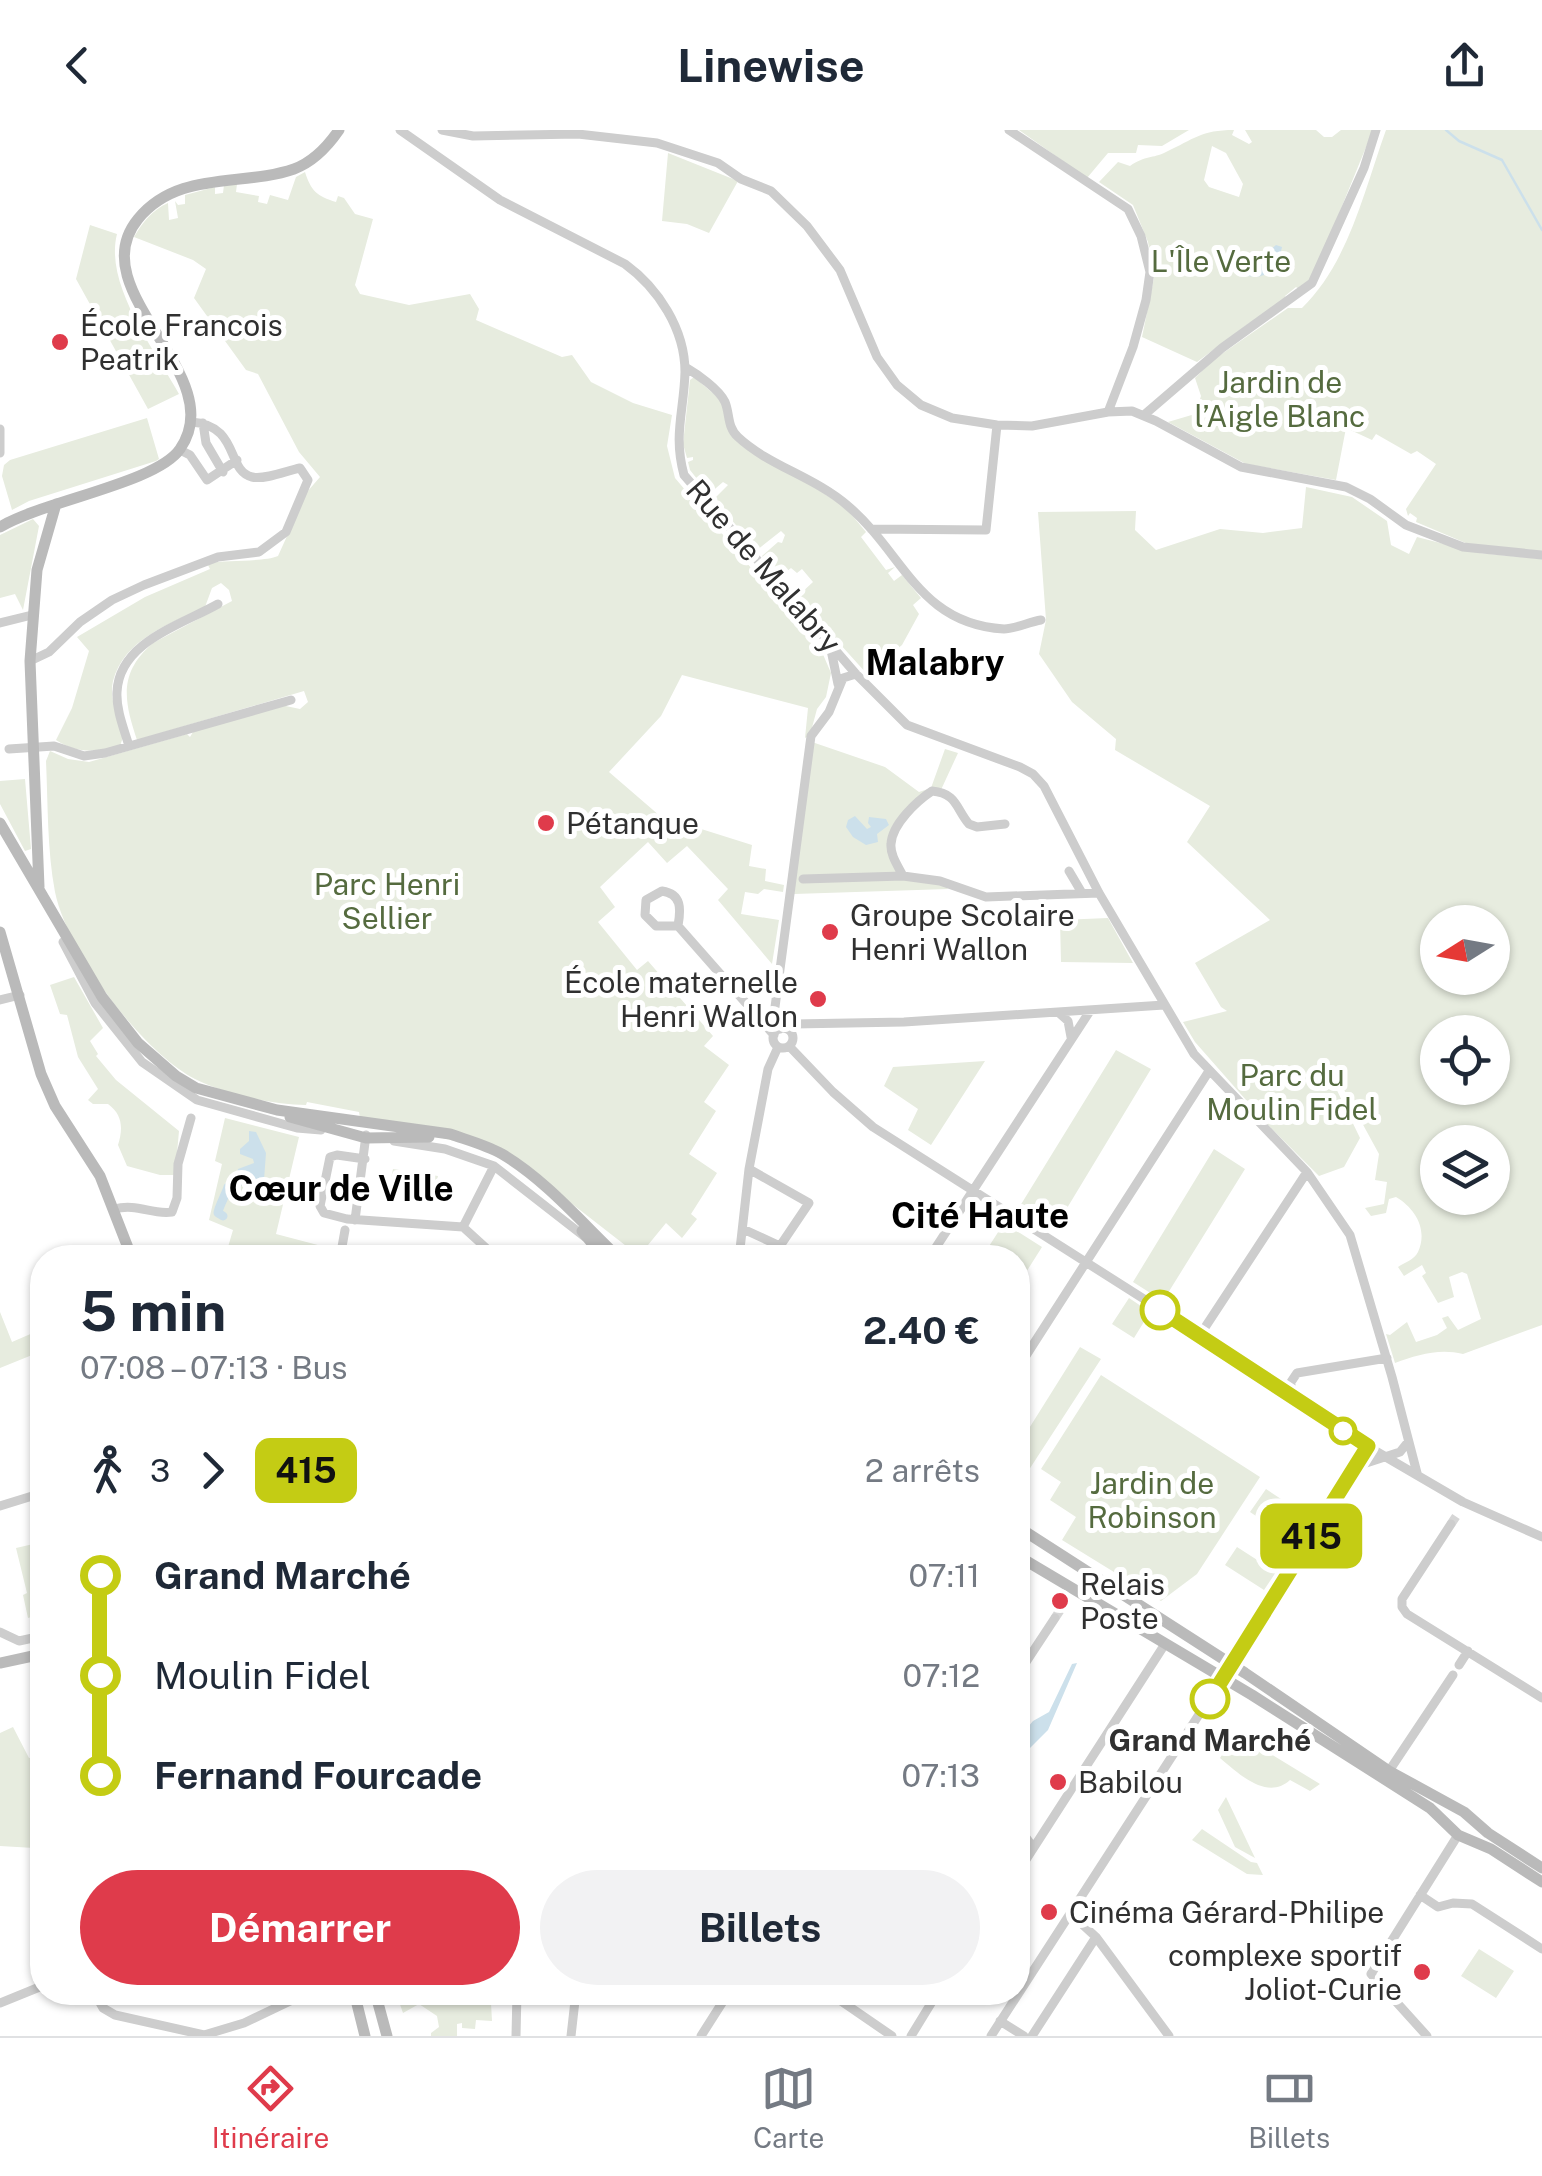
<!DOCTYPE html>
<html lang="fr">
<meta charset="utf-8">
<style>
:root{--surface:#fff;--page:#f2f2f3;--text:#1f2937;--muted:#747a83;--line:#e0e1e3;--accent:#df3b4b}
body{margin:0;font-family:"Public Sans",sans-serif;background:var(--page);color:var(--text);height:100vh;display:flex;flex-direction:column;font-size:38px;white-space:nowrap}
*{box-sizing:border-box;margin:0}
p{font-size:32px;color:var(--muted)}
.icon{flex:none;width:55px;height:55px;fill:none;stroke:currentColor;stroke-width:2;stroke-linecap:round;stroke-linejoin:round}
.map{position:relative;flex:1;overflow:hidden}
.drawer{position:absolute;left:30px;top:1115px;width:1000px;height:760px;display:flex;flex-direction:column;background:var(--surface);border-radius:40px;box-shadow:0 2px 8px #0004}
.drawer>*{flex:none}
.badge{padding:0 20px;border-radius:15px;font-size:35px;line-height:65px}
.needle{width:65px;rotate:259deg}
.tools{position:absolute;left:1420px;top:775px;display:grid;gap:20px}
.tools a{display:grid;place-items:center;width:90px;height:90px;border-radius:50%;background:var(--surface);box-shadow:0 2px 8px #0004;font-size:50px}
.map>.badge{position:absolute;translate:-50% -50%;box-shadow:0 0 0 5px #fff}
.legs{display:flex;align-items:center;gap:15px;height:110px;padding:0 50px;font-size:32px}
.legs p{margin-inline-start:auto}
.headline{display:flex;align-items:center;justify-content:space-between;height:170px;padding:0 50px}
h1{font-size:55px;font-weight:700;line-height:75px}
.primary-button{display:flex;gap:20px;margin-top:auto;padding:20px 50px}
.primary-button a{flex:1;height:115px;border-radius:60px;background:var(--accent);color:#fff;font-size:40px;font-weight:700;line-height:115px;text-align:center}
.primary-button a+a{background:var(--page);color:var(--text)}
ul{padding:0 50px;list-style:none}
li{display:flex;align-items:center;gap:35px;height:100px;font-size:38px}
li i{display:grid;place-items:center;width:15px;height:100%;margin:0 12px;background:currentColor}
li i::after{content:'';width:25px;height:25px;margin:-12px;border:8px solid;border-radius:50%;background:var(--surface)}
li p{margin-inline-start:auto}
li:first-child i{background:linear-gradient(#0000 50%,currentColor 0)}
li:last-child i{background:linear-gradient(currentColor 50%,#0000 0)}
header{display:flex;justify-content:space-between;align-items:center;height:130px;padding:0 50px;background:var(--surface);font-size:45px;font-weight:700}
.tab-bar{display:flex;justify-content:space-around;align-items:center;height:140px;border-top:2px solid var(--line);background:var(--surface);font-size:28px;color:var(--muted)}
.tab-bar a{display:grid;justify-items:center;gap:5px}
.tab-bar .active{color:var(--accent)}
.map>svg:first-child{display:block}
.green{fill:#e7ecdf;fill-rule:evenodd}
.water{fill:#cce0eb}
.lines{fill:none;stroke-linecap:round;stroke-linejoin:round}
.stream{stroke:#cce0eb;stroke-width:2.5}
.canal{stroke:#cce0eb;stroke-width:9}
.street-tunnel{stroke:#d6d6d6;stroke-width:9;stroke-dasharray:9 4.5;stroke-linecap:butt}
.street{stroke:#cdcdcd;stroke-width:9}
.secondary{stroke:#bababa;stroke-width:11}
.line-1-casing{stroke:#fff;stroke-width:22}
.line-1{stroke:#c4cc14;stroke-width:15}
.poi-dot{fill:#df3b4b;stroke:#fff;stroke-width:4}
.stop-1-dot{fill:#fff;stroke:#c4cc14;stroke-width:5}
.labels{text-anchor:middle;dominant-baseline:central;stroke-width:10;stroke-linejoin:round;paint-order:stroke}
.park-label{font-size:30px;fill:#556b3f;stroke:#fff}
.poi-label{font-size:30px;fill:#303030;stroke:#fff;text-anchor:start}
.street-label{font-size:30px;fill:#303030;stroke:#fff}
.stop-label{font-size:30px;font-weight:bold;fill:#303030;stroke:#fff}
.quarter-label{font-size:35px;font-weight:bold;fill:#000;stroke:#fff}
</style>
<header><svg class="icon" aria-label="back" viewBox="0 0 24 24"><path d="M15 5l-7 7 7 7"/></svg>Linewise<svg class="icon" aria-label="share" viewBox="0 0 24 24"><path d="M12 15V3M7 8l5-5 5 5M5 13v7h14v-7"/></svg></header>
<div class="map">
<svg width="1542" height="1906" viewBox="0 0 1542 1906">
<rect width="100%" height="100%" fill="#fff"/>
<path class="green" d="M 1019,0 L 1189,0 L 1162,16 L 1138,15 L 1136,23 L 1108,23 L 1087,48 Z
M 1234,0 L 1232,5 L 1249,14 L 1252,12 L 1245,0 L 1316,0 L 1324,7 L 1332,7 L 1341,0 L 1373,0 L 1311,152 L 1300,160 L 1296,157 L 1285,166 L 1288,171 L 1248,194 L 1197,232 L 1142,207 L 1154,148 L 1148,112 L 1133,75 L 1099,52 L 1118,32 L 1130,36 C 1146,25 1152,29 1166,22 C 1194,9 1201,0 1234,0 ZM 1212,16 L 1226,23 L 1243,54 L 1239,67 L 1209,57 L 1204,50 Z
M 1386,0 L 1542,0 L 1542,421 L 1468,414 L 1416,392 L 1417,388 L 1410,383 L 1408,386 L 1406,379 L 1436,334 L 1417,321 L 1411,324 L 1376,304 L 1372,310 L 1346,298 L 1336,350 L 1246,334 L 1168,292 L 1195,284 L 1201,266 L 1195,248 L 1213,230 L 1288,178 L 1302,178 C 1349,132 1364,61 1386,0 Z
M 668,23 L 738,51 L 709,103 L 687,94 L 662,91 Z
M 305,42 C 311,61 317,66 336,72 L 338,66 L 344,68 L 355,84 L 373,89 L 355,155 L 360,164 L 409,175 L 470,164 L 479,179 L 476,190 L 562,227 L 572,225 L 591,252 L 633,273 L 672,285 L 667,316 L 675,348 L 822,522 L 831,543 L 826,567 L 817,579 L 810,605 L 805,608 L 808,578 L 682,545 L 661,586 L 609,642 L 660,686 L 752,715 L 749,736 L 766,739 L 765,751 L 784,755 L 783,762 L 764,759 L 758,764 L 745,762 L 741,784 L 779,790 L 772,834 L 718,770 L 728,759 L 687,716 L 667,733 L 648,712 L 600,757 L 615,777 L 598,792 L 637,840 L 648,831 L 713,906 L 704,916 L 729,935 L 704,972 L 716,981 L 689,1024 L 717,1043 L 691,1084 L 697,1089 L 682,1108 L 666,1093 L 639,1126 L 508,1024 L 360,988 L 359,982 L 307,972 L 306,975 C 271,974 227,965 195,949 C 141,921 67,821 55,762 C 47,719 48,674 46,631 L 50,621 L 68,629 L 89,632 L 187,604 L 190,607 L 193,602 L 281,575 L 300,579 L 308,572 L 304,561 L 137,610 C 124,571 118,543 153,513 L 232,471 L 229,460 L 221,453 L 212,458 L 205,477 C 170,494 124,509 113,551 C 109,568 118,591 123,607 L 120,616 C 95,622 78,624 56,610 L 72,578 L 89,521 L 77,507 L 145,467 L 210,439 L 207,433 C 227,430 264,432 278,426 L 307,362 L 320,347 L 299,322 L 258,244 L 246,240 L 194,168 L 206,139 L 193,130 L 134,107 C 143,92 152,80 168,73 L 169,90 L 178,88 L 175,71 L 178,75 L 185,74 L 185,65 L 215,57 L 215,64 L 223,63 L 224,55 L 237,54 L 236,62 L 259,66 L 258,72 L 267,74 L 270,65 L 288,70 L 296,47 Z
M 90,95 L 117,104 C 104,155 155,220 179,264 L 148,279 L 76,149 Z
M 694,247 L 722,271 L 730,302 L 846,378 L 866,402 L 861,407 L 886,440 L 895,437 L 888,443 L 894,451 L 902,445 L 921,468 L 913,475 L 919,484 L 902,515 L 867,544 L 785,453 L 787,451 L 800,464 L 813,452 L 802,439 L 797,443 L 791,438 L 780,447 L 762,426 L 778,412 L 782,413 L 785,405 L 781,401 L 757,420 L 714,369 L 728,355 L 723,352 L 709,364 L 690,340 L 688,332 L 693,330 L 693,327 L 687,328 L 683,314 L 690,250 Z
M 147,288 L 159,329 L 156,331 L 29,371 L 12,380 L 2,346 L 4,335 L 10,330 Z
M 1306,357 L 1352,367 L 1387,391 L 1391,415 L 1409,424 L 1417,407 L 1479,423 L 1542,429 L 1542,1195 L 1463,1224 C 1439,1218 1417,1225 1395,1233 L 1386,1204 L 1390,1205 L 1407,1192 L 1416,1212 L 1437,1205 L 1447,1198 L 1442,1188 L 1448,1186 L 1458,1200 L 1481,1189 L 1467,1144 L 1462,1142 L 1449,1147 L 1454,1167 L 1438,1173 L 1422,1146 L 1426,1143 L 1422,1135 L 1404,1146 L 1398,1137 C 1405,1132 1414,1130 1418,1122 C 1428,1100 1416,1079 1396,1067 L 1389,1069 L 1386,1083 L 1371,1086 L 1365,1078 L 1384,1074 L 1387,1052 L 1375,1050 L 1379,1024 L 1331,936 L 1331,948 L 1360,1008 L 1344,1037 L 1319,1046 L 1268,995 L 1195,912 L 1183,892 L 1227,881 L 1221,877 L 1195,833 L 1270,790 L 1187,712 L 1210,676 L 1115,620 L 1116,609 L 1072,572 L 1039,524 L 1046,490 L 1038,382 L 1136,381 L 1135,400 L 1156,420 L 1220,399 L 1263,403 L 1302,398 ZM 1438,792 L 1492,792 L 1492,848 L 1438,848 ZM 1438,902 L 1492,902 L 1492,958 L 1438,958 ZM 1438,1012 L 1492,1012 L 1492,1068 L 1438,1068 Z
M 33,389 L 39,396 L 23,480 L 15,464 L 0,468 L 0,405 Z
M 812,612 L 885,637 L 919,662 L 931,658 L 945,619 L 958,623 L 940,662 L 919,670 L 891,709 L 903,746 L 940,751 L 948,759 L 794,764 Z
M 25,649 L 31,719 L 25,721 L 0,674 L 0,651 Z
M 1108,788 L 1133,833 L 1061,832 L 1060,790 Z
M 74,847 L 103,898 L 90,911 L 98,924 L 96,926 L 116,950 L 179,1001 L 175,1045 L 160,1045 L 127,1036 L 118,1015 C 123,999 123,985 108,974 L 93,974 L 88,970 L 98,959 L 78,927 L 67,885 L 60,884 L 50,855 Z
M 1116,920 L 1151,939 L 1055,1098 L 1020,1076 Z
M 985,931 L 931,1015 L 908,1000 L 918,979 L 884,956 L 893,937 Z
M 225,988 L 299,1007 L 276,1104 L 333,1119 L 332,1127 L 242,1127 L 228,1117 L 233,1100 L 209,1090 L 222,1034 L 215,1031 Z
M 1214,1019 L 1245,1039 L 1163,1171 L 1133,1152 Z
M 393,1039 L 438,1046 L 437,1050 L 448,1052 L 447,1059 L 442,1059 L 441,1065 L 429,1065 L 429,1068 L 387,1067 Z
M 1004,1093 L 1042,1117 L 1018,1155 L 1018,1128 L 982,1127 Z
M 1129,1168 L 1150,1182 L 1134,1208 L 1112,1194 Z
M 0,1182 L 12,1212 L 42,1199 L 42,1221 L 0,1238 Z
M 1080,1217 L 1101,1229 L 1023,1349 L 1018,1346 L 1018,1316 Z
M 1101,1245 L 1260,1347 L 1197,1444 L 1161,1471 L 1062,1410 L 1076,1387 L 1050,1370 L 1061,1352 L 1041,1339 Z
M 1266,1359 L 1310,1388 L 1295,1412 L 1250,1382 Z
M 42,1412 L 42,1484 L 28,1488 L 23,1465 L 27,1463 L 16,1418 Z
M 1237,1417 L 1276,1442 L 1264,1460 L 1225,1435 Z
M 13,1597 L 29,1628 L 42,1626 L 42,1723 L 34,1718 L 0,1716 L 0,1603 Z
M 1235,1602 L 1320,1654 L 1310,1661 L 1290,1650 C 1267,1671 1239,1644 1220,1628 Z
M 1226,1667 L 1255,1728 L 1235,1717 L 1218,1680 Z
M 1202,1699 L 1251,1732 L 1257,1733 L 1263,1745 L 1247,1744 L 1192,1710 Z
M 1479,1819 L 1514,1841 L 1496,1868 L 1461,1846 Z
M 396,1863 L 401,1863 L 404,1869 L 414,1863 L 446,1863 L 451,1873 L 455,1867 L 448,1863 L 488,1863 L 497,1868 L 487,1873 L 491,1873 L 492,1891 L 476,1890 L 475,1899 L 462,1898 L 462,1893 L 457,1894 L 457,1906 L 431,1906 L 431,1903 L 439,1897 L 437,1886 L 419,1874 L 403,1883 Z"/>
<path class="water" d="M 1276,115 L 1282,117 L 1278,134 L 1271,143 L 1257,147 L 1238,145 L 1242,130 L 1269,121 Z
M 855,686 L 867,699 L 871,697 L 868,693 L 869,687 L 886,689 L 889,695 L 877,704 L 878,712 L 866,715 L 853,707 L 846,697 L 848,690 Z
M 249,1001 L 256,1002 L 266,1023 L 264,1050 L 250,1058 L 240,1055 L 236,1045 L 238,1039 L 254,1033 L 253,1029 L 240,1024 L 240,1019 L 249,1011 Z
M 1077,1533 L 1048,1600 L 1029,1619 L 1018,1620 L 1018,1609 L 1033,1591 L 1049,1582 L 1072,1534 Z"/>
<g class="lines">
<path class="stream" d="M 1446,0 L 1459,11 L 1502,30 L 1542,100"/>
<path class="canal" d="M 223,1086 L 218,1083 C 218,1078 226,1064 228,1057 L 238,1051"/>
<path class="street-tunnel" d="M 1451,1394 L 1457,1385
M 1055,1488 L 1066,1471"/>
<path class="street" d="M 400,0 L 500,70 L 625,134 C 658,158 685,199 685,242 C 684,281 673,305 684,345 L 856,544 L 907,595 L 1020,637 L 1033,644 L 1044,656 L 1099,763 L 1194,924 L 1307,1042 L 1350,1105 L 1392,1247 L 1417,1343
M 442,0 L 473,6 L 578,4 L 657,13 L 718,33 L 741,49 L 771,61 L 807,96 L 840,140 L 877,227 L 897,255 L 921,275 L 952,288 L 997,295 L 1032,296 L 1108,282 L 1132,281 L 1156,291 L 1241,337 L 1346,357 L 1370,369 L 1406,395 L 1463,417 L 1542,425
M 1009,0 L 1128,79 L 1141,106 L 1150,142 L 1146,170 L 1133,217 L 1108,282
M 685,237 C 697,244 719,259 725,272 C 730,284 727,297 738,307 C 769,336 815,347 848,376 C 904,423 918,494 1004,499 C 1015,499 1029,492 1041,490
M 1144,285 L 1222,218 L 1312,153 L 1364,38 L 1376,0
M 203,293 L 206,313 L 223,342
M 0,299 L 0,323
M 180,320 L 190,325 L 207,350 L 237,330
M 871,399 L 986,400 L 997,295
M 0,493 L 32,485
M 830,515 L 838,554
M 30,531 L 49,522 L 80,492 L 112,470 L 144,455 L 218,427 L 259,422 L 286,402 L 308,350 L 300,338 C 286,341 265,350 252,347 C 226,341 240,295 191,292
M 129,616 C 124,599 116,580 117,562 C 119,512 181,495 218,474
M 9,619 L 54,616 L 84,626 L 105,623 L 291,570
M 1005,694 L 977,697 L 969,694 C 956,679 957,663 932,661 C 917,671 892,694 891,714 C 890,725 898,736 903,746 L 940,751 L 986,767 L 1099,763
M 1069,741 L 1082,763
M 803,749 L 903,746
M 662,761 C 682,764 681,779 678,796 L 656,796 L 645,785 L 646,770 Z
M 678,796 L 774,905
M 63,812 L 95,873 L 142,932 L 197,970 L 297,998 L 321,1000
M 0,870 L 20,865
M 1058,882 L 1068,891 L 1071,907
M773 908a10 10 0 1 1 20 0a10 10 0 1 1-20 0Z
M 780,899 L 775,877 L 811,606 L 829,582 L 843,548 L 856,544
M 789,900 L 794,894 L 904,892 L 1164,875
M 789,916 L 833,962 L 873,997 L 1188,1197 L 1367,1316 L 1463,1372 L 1542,1407
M 394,1011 L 445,1019 L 494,1036 L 585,1107
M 365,1029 L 337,1025 L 330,1027 L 320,1076 L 324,1083 L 347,1089 L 463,1097 L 497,1128
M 114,1079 C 138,1073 151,1085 172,1082 L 177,1068 L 178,1034 L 191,988
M 355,1090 L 366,1005
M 463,1097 L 494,1036
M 743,1099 L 780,1116 L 809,1073 L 749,1039
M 340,1128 L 345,1100
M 739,1128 L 749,1039 L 768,939 L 778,917
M 929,1128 L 1090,881
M 1200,1205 L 1307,1042
M 1018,1238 L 1209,941
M 1291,1265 L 1291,1252 L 1297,1243 L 1387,1228
M 1354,1337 L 1400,1322 L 1408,1312
M 0,1376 L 42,1363
M 1451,1394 L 1402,1469 L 1402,1477 L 1407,1484 L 1542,1568
M 1265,1479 L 1367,1316
M 0,1502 L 19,1511 L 42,1506
M 38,1525 L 42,1550
M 1232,1534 L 1261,1486
M 1459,1535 L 1468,1521
M 1018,1553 L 1024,1535 L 1055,1488
M 1389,1641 L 1453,1545
M 1018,1697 L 1033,1717
M 1018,1742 L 1165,1514
M 1420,1765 L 1438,1777 L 1453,1773 L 1472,1774 L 1542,1819
M 1071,1784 L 1096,1807 L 1169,1906
M 94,1862 L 103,1878 L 115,1885 L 204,1905 L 244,1893 L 309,1862
M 828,1862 L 892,1906
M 0,1873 L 42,1856
M 1000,1891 L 1024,1906
M 516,1906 L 517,1862
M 571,1906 L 576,1862
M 701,1906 L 729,1862
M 911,1906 L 938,1862
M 991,1906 L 1222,1549
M 1032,1906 L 1096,1807
M 1427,1906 L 1371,1844 L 1458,1705"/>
<path class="secondary" d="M 0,397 C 43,371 157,353 180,319 C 232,245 79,161 138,89 C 178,40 242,57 294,39 C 313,32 328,16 339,0
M 0,693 L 102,867 L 138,913 L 176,946 L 196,958 L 277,980 L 450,1004 C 467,1010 486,1015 502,1024 C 546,1050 582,1093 619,1128
M 39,757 L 30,531 L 37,440 L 56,374
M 0,802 L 41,944 L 55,976 L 100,1046 L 132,1128
M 290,987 L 366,1008 L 429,1007
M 582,1101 L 604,1128
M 1018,1397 L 1245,1543 L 1389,1641 L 1464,1682 L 1488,1703 L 1542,1738
M 1018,1426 L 1252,1565 L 1430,1678 L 1458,1705 L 1491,1719 L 1542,1752
M 0,1533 L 42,1524
M 354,1862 L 365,1906
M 375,1862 L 387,1906"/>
</g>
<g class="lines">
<defs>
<path id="line-1" d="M 1160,1180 L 1368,1316 L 1210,1569"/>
</defs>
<use href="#line-1" class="line-1-casing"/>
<use href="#line-1" class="line-1"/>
</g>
<g class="poi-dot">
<circle cx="60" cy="212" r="10"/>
<circle cx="546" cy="693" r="10"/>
<circle cx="830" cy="802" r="10"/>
<circle cx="818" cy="869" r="10"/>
<circle cx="1060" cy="1471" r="10"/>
<circle cx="1058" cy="1652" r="10"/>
<circle cx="1049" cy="1782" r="10"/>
<circle cx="1422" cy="1842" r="10"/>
</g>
<g class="stop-1-dot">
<circle cx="1160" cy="1180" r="18"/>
<circle cx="1343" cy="1301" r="12"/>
<circle cx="1210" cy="1569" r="18"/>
</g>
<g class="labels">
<g class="park-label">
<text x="1221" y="131">L'Île Verte</text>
<text x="1280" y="252">Jardin de<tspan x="1280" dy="34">l’Aigle Blanc</tspan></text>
<text x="387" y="754">Parc Henri<tspan x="387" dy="34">Sellier</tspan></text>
<text x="1292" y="945">Parc du<tspan x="1292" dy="34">Moulin Fidel</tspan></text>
<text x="1152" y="1353">Jardin de<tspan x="1152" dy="34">Robinson</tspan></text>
</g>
<g class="poi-label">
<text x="80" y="195">École Francois<tspan x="80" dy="34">Peatrik</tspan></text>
<text x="566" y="693">Pétanque</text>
<text x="850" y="785">Groupe Scolaire<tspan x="850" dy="34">Henri Wallon</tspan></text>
<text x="798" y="852" text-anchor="end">École maternelle<tspan x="798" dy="34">Henri Wallon</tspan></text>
<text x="1080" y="1454">Relais<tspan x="1080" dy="34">Poste</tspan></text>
<text x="1078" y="1652">Babilou</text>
<text x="1069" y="1782">Cinéma Gérard-Philipe</text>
<text x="1402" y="1825" text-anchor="end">complexe sportif<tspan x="1402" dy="34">Joliot-Curie</tspan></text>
</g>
<g class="street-label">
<text transform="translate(764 436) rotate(49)">Rue de Malabry</text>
</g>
<g class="stop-label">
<text x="1210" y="1610">Grand Marché</text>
</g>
<g class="quarter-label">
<text x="935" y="532">Malabry</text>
<text x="341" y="1058">Cœur de Ville</text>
<text x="980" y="1085">Cité Haute</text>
</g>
</g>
</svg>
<div class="tools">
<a><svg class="needle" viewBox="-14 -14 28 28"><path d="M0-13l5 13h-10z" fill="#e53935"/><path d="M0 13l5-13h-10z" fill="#747a83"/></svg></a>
<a><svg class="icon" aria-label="locate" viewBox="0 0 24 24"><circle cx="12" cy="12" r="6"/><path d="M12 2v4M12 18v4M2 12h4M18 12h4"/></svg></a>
<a><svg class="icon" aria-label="layers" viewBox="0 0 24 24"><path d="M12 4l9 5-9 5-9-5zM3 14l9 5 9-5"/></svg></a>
</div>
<b class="badge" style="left:1311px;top:1406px;background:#c4cc14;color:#111">415</b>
<section class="drawer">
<div class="headline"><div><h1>5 min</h1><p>07:08 – 07:13 · Bus</p></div><b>2.40 €</b></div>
<div class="legs"><svg class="icon" aria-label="walk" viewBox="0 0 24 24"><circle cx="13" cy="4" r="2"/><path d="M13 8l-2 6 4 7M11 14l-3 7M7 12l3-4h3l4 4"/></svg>3<svg class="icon" aria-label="forward" viewBox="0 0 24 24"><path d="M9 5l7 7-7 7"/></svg><b class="badge" style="background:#c4cc14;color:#111">415</b><p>2 arrêts</p></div>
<ul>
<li><i style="color:#c4cc14"></i><b>Grand Marché</b><p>07:11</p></li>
<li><i style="color:#c4cc14"></i><span>Moulin Fidel</span><p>07:12</p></li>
<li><i style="color:#c4cc14"></i><b>Fernand Fourcade</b><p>07:13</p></li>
</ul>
<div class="primary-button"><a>Démarrer</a><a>Billets</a></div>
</section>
</div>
<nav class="tab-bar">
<a class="active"><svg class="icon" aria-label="directions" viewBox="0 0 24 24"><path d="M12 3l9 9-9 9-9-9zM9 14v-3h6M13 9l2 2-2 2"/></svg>Itinéraire</a>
<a><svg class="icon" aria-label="map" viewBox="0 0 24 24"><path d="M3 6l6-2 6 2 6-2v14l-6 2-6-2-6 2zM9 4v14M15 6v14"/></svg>Carte</a>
<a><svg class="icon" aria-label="tickets" viewBox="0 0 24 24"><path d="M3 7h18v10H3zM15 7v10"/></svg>Billets</a>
</nav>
